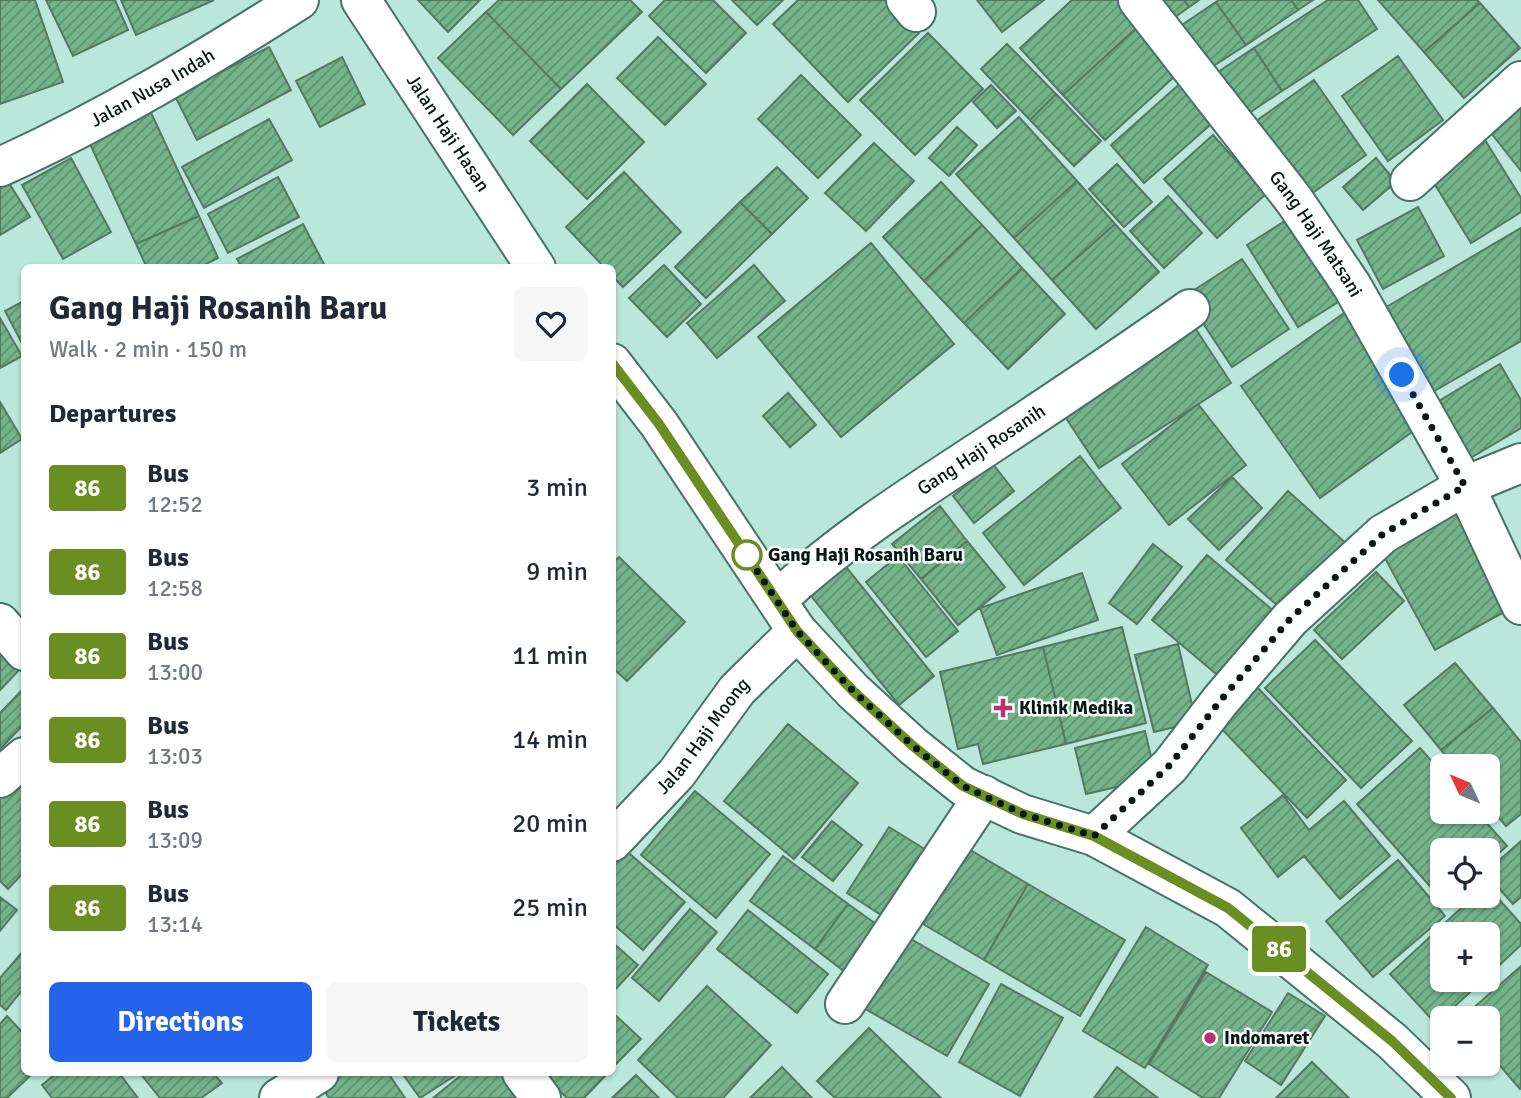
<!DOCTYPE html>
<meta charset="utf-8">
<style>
:root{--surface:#fff;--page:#f6f6f7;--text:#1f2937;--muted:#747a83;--accent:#2563eb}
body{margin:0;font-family:Signika,sans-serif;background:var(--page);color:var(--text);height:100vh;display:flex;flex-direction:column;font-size:26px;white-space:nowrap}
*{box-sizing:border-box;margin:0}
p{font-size:23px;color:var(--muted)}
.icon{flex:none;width:38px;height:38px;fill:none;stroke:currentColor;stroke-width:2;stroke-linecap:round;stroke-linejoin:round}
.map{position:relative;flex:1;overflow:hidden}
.details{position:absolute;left:21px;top:264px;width:595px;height:812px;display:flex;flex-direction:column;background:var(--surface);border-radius:10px;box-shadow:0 2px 5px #0004}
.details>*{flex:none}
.badge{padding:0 14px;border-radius:5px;font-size:24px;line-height:46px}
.needle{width:46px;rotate:314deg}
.buttons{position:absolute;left:1430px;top:754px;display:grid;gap:14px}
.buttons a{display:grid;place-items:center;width:70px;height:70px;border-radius:10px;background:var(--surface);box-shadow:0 2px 5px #0004;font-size:35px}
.you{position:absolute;width:35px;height:35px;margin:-18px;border:5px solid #fff;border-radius:50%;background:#1a73e8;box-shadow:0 0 0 10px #1a73e833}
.map>.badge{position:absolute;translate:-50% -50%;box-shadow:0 0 0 4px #fff}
h2{padding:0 28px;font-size:26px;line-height:63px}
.round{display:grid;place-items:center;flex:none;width:74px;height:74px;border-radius:10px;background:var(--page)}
.overview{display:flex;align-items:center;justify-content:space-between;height:119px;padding:0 28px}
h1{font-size:33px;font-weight:700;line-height:52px}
.button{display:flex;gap:14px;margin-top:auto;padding:14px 28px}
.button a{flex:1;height:80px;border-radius:10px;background:var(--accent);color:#fff;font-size:28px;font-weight:700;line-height:80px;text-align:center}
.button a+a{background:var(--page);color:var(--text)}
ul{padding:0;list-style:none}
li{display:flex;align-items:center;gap:21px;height:84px;padding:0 28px}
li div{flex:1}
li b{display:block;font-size:26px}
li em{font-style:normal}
li .badge{min-width:77px;font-weight:700;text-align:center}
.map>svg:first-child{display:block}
.building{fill:url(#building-hatch);stroke:#557861;stroke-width:2}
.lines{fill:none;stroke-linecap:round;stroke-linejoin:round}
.minor-casing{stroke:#467267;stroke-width:42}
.tertiary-casing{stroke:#467267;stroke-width:42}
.minor{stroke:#fff;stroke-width:38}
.tertiary{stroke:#fff;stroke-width:38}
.line-casing{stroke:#fff;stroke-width:16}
.line{stroke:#6b8e23;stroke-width:10}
.walk{stroke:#051713;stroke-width:7;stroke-dasharray:0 12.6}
.stop-dot{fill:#fff;stroke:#6b8e23;stroke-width:3.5}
.poi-dot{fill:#b83173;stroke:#fafffd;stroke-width:2.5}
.labels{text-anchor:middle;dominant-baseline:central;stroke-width:5;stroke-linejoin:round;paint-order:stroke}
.street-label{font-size:19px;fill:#051713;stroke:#fafffd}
.stop-label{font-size:19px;font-weight:bold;fill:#051713;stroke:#fafffd;text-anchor:start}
.poi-label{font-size:19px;font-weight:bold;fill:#051713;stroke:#fafffd;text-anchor:start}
</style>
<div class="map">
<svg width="1521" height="1098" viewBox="0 0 1521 1098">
<defs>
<pattern id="building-hatch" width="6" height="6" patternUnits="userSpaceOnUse" patternTransform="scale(1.75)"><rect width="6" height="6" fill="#75b38b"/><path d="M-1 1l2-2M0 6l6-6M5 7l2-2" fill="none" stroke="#5e9170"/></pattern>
</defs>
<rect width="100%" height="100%" fill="#b9e8db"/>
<path class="building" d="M 0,0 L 35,0 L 63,82 L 0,104 Z
M 46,0 L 115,0 L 128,30 L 73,56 Z
M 121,0 L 214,0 L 136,35 Z
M 418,0 L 480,0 L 448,32 Z
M 499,0 L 630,0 L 642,12 L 561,89 L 486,12 Z
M 665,0 L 713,0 L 746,33 L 706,73 L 649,16 Z
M 732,0 L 783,0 L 757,25 Z
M 798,0 L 887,0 L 919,33 L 848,102 L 773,24 Z
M 977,0 L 1044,0 L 1002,32 Z
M 1072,0 L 1123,0 L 1143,22 L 1063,95 L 1020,48 Z
M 1146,0 L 1184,0 L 1189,7 L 1164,25 Z
M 1184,0 L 1199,0 L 1189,7 Z
M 1219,0 L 1291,0 L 1298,10 L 1246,45 L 1216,2 Z
M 1291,0 L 1313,0 L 1298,10 Z
M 1328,0 L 1358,0 L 1377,29 L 1282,91 L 1254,48 Z
M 1378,0 L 1477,0 L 1480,3 L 1424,52 Z
M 1216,2 L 1246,45 L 1207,70 L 1179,27 Z
M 1480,3 L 1520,48 L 1464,98 L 1424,52 Z
M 486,12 L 561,89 L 513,135 L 438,58 Z
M 1143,22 L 1185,67 L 1105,140 L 1063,95 Z
M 928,33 L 983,89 L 915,155 L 860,100 Z
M 658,37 L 706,84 L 665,125 L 617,78 Z
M 1007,44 L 1056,94 L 1030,120 L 981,69 Z
M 269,47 L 291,90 L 197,140 L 175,96 Z
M 1254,48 L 1282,91 L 1240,119 L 1212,76 Z
M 1398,56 L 1443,120 L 1388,161 L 1342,96 Z
M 342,57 L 365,104 L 320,127 L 296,81 Z
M 801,75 L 861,135 L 818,178 L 758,119 Z
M 1314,80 L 1366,155 L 1301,201 L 1249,126 Z
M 1183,81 L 1217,119 L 1144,183 L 1111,145 Z
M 587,84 L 644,142 L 587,199 L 530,141 Z
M 991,85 L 1016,111 L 997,128 L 973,102 Z
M 1056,94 L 1101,141 L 1074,166 L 1030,120 Z
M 1521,101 L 1521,171 L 1487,128 Z
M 147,104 L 199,216 L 136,244 L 85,133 Z
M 1019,117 L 1077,181 L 1014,238 L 956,174 Z
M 269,119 L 292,160 L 204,208 L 182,167 Z
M 957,127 L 977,145 L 949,176 L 929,158 Z
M 1213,135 L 1266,194 L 1217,238 L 1164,179 Z
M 1485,140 L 1521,198 L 1521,212 L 1471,243 L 1429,175 Z
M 874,143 L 914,181 L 866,231 L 825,193 Z
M 71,158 L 111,232 L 63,259 L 22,185 Z
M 1376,158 L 1396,182 L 1363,210 L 1343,187 Z
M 1117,164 L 1152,202 L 1124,227 L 1089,189 Z
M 777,167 L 808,198 L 772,234 L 740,202 Z
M 624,172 L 681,232 L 623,287 L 612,276 L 612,268 L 605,268 L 566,227 Z
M 278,177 L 299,217 L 228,253 L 208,214 Z
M 1077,181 L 1115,224 L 1052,280 L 1014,238 Z
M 941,182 L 982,225 L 924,281 L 883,237 Z
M 9,183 L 30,217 L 0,235 L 0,189 Z
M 1168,196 L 1202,233 L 1164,268 L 1130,231 Z
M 740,202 L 772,234 L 706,298 L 675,267 Z
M 1418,207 L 1444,256 L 1383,289 L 1357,240 Z
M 1296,214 L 1348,296 L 1298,327 L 1247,245 Z
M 199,216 L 218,258 L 198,268 L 147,268 L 136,244 Z
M 303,224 L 326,268 L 242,268 L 237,259 Z
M 1115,224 L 1159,272 L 1096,329 L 1052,280 Z
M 982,225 L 1022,268 L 964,323 L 924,281 Z
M 1521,228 L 1521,341 L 1424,397 L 1376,313 Z
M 871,243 L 954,344 L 841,437 L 758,337 Z
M 1242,259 L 1289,329 L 1232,367 L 1185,296 Z
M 664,265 L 701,304 L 667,337 L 629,298 Z
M 754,265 L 785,301 L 717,358 L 687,323 Z
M 1022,268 L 1065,314 L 1008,369 L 964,323 Z
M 24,301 L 24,347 L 5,311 Z
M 1347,311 L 1426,422 L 1320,498 L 1241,386 Z
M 1188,317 L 1231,383 L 1099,468 L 1056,403 Z
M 0,318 L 22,356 L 0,368 Z
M 1500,364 L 1521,400 L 1521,428 L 1462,463 L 1429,407 Z
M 788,393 L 816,425 L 790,447 L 763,416 Z
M 0,402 L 22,439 L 0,453 Z
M 1198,404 L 1246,465 L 1169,525 L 1122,464 Z
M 1080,456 L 1121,508 L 1024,585 L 983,533 Z
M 993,464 L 1014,491 L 974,523 L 953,496 Z
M 1232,477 L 1262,508 L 1219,550 L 1188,519 Z
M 1288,491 L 1349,546 L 1288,615 L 1226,560 Z
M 1462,503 L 1517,605 L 1435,650 L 1380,549 Z
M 940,506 L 967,541 L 921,579 L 892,544 Z
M 967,541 L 1005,587 L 958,625 L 921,579 Z
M 1153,544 L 1182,567 L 1137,624 L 1109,603 Z
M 1207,555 L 1275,612 L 1221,678 L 1152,620 Z
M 898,556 L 958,631 L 926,657 L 866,582 Z
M 619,557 L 685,622 L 627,681 L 612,667 L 612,563 Z
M 842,562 L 934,676 L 899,705 L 807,591 Z
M 1376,572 L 1404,601 L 1342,659 L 1314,630 Z
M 1082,573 L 1098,620 L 997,655 L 980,608 Z
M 1122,627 L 1146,723 L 1066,744 L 1043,647 Z
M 1315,640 L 1412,741 L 1361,788 L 1265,688 Z
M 1178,644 L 1196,722 L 1154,732 L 1135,655 Z
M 0,647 L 22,667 L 0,690 Z
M 1043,647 L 1066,744 L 983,764 L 978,744 L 958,749 L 940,672 Z
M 1455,663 L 1493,708 L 1441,750 L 1404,705 Z
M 1256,686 L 1346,780 L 1307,818 L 1217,724 Z
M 24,688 L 24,724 L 0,749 L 0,713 Z
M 1493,708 L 1521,742 L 1521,814 L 1506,826 L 1488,805 L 1488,766 L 1455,766 L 1441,750 Z
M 788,724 L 858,783 L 794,859 L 724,801 Z
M 1145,731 L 1156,778 L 1086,794 L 1075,748 Z
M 1420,748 L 1442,773 L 1442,812 L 1477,812 L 1507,846 L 1488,863 L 1488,850 L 1442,850 L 1442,896 L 1451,896 L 1444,902 L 1357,804 Z
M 24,773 L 24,872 L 8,889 L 0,881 L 0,793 Z
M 695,791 L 770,854 L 716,918 L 641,855 Z
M 1283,795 L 1309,830 L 1344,801 L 1390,856 L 1340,899 L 1304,856 L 1278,877 L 1241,828 Z
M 832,821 L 862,845 L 833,881 L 802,857 Z
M 889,827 L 931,853 L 889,920 L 847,893 Z
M 1521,841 L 1521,897 L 1513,904 L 1488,876 L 1488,870 Z
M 622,847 L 685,902 L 643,950 L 612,923 L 612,859 Z
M 967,848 L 1028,884 L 984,960 L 923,924 Z
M 783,856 L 848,904 L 815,949 L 750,901 Z
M 1398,860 L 1445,916 L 1373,977 L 1326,921 Z
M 1028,884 L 1125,940 L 1080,1016 L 984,960 Z
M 1488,887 L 1521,924 L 1521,945 L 1488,976 L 1488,934 L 1442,934 L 1442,980 L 1483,980 L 1436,1024 L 1390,974 L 1474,896 L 1488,896 Z
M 0,897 L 17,910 L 0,931 Z
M 848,904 L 883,929 L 849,975 L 815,949 Z
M 690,909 L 717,932 L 659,1001 L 632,978 Z
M 748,910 L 828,974 L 797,1013 L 717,949 Z
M 1146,927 L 1208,965 L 1145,1068 L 1083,1031 Z
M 904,935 L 989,984 L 947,1056 L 862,1007 Z
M 612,942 L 638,965 L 612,993 Z
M 24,950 L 24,988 L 6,1010 L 0,1005 L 0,978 Z
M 1521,966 L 1521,1088 L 1520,1089 L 1488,1052 L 1488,1018 L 1462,1018 Z
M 1206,972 L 1272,1012 L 1219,1098 L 1203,1098 L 1149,1064 Z
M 1001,984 L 1063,1018 L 1020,1096 L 959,1062 Z
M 707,986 L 771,1045 L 723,1098 L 678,1098 L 638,1060 Z
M 1288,993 L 1325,1016 L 1281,1085 L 1245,1061 Z
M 612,1012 L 641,1039 L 612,1068 Z
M 7,1016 L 24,1034 L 24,1073 L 33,1073 L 7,1098 L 0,1098 L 0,1024 Z
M 869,1028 L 941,1098 L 835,1098 L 817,1081 Z
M 1312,1062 L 1349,1098 L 1276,1098 Z
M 782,1067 L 812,1098 L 750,1098 Z
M 1117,1067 L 1158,1098 L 1094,1098 Z
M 57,1073 L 119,1073 L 138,1098 L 52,1098 L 42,1085 Z
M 140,1073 L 213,1073 L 222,1083 L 201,1098 L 160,1098 Z
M 324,1073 L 388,1073 L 405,1098 L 329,1098 L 316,1078 Z
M 402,1073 L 459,1073 L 420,1098 Z
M 464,1073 L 510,1073 L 528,1098 L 433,1098 Z
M 541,1073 L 608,1073 L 584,1098 L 567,1098 Z
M 636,1075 L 659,1098 L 612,1098 Z"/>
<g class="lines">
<defs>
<g id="minor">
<path d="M 906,0 L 916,12"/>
<path id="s1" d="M 1138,0 L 1294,200 L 1352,286 L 1465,486 L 1521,605"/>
<path id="s2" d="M 0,167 C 104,120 203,61 299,0"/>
<path d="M 1410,181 L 1521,81"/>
<path id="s3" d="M 777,600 C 840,541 911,496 983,449 C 1053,403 1122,357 1190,309"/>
<path d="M 0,623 L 24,651"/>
<path d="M 0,778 L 24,757"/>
<path d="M 1094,836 L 1170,766 L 1220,701 L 1290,619 L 1383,534 L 1465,486 L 1521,463"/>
<path id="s4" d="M 612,842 L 677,773 L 737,690 L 797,631"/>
<path d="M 845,1004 L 984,795"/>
<path d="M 522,1073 L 541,1098"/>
<path d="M 279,1098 L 319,1073"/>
</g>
<g id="tertiary">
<path id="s5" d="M 361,0 L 536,268"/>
<path d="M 612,363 L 659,424 L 797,631 L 853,691 L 913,746 L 963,786 L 1022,814 L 1094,836 L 1228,908 L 1392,1041 L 1451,1098"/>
</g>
</defs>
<use href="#minor" class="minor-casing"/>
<use href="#tertiary" class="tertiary-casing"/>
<use href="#minor" class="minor"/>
<use href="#tertiary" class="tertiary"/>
</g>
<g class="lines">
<defs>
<path id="line" d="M 612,363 L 659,424 L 797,631 L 853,691 L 913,746 L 963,786 L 1023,814 L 1094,836 L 1228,908 L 1392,1041 L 1451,1098"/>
</defs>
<use href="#line" class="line-casing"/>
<use href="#line" class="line"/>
<path class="walk" d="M 747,555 L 745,553 L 797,631 L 853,691 L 913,746 L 963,786 L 1023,814 L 1094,836 L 1170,765 L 1220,701 L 1290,619 L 1383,534 L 1465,486 L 1402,375"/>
</g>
<circle class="stop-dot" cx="747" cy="555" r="14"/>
<g class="poi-dot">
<path d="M999.5 697.5h7v7h7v7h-7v7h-7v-7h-7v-7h7z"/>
<circle cx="1210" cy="1038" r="7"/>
</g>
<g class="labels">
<g class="street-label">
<text stroke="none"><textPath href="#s2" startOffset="172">Jalan Nusa Indah</textPath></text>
<text stroke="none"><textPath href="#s5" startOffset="159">Jalan Haji Hasan</textPath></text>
<text stroke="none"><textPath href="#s1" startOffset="294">Gang Haji Matsani</textPath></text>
<text stroke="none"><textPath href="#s3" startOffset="254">Gang Haji Rosanih</textPath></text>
<text stroke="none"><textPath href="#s4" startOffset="140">Jalan Haji Moong</textPath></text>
</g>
<g class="stop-label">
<text x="768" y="555">Gang Haji Rosanih Baru</text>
</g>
<g class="poi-label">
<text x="1019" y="708">Klinik Medika</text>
<text x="1224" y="1038">Indomaret</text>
</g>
</g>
</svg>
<div class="buttons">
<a><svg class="needle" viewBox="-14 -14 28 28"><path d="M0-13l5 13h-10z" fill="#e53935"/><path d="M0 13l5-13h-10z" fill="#747a83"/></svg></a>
<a><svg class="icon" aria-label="locate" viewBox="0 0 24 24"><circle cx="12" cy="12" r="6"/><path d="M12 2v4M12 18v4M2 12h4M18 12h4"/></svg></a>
<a>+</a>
<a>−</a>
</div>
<div class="you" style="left:1402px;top:375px"></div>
<b class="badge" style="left:1279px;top:949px;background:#6b8e23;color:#fff">86</b>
<section class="details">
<div class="overview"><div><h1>Gang Haji Rosanih Baru</h1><p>Walk · 2 min · 150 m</p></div><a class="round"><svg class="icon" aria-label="heart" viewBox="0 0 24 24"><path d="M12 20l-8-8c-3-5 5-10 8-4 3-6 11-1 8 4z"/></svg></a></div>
<h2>Departures</h2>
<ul>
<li><span class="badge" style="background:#6b8e23;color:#fff">86</span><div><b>Bus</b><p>12:52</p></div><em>3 min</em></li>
<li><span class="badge" style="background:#6b8e23;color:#fff">86</span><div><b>Bus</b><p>12:58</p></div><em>9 min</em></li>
<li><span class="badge" style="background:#6b8e23;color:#fff">86</span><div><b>Bus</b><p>13:00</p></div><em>11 min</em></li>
<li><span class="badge" style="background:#6b8e23;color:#fff">86</span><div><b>Bus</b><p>13:03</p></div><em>14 min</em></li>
<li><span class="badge" style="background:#6b8e23;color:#fff">86</span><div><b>Bus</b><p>13:09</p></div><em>20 min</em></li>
<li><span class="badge" style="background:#6b8e23;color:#fff">86</span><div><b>Bus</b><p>13:14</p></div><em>25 min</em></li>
</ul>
<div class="button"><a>Directions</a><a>Tickets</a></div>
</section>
</div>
